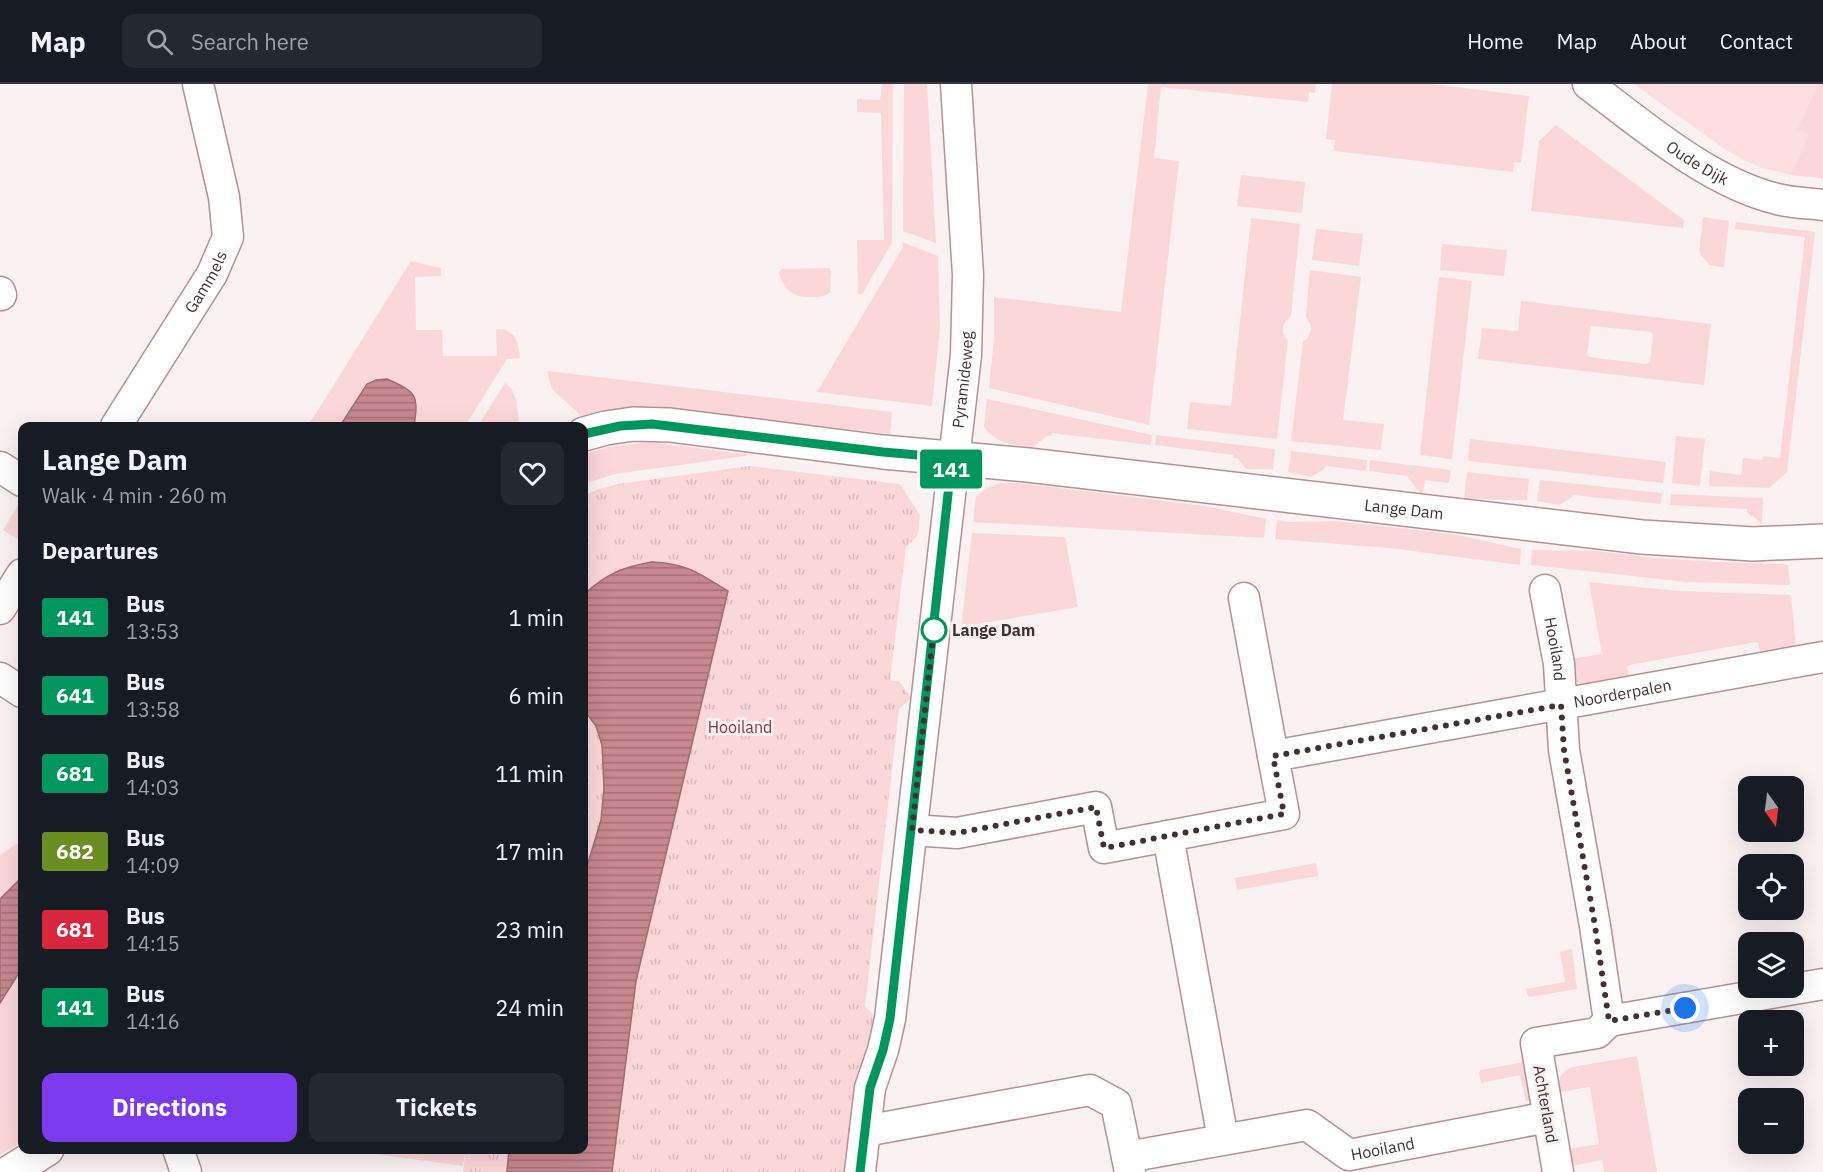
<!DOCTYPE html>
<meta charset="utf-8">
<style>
:root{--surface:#171b24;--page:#242831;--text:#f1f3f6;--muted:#9ea1a6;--line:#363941;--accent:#7c3aed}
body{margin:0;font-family:"IBM Plex Sans",sans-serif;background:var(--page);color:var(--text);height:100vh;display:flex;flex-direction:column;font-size:22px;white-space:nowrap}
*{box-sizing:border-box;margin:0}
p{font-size:20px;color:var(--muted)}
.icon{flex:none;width:33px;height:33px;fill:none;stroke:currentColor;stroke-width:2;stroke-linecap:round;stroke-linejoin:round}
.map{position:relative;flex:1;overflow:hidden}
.sheet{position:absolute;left:18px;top:338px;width:570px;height:732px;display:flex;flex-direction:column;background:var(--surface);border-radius:12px;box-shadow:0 6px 24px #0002}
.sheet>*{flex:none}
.badge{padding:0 12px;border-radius:4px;font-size:21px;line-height:39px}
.needle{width:39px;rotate:166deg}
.controls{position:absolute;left:1738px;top:692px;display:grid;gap:12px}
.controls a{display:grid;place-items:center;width:66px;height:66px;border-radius:12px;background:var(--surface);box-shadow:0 6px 24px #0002;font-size:30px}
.you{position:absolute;width:30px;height:30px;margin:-15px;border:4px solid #fff;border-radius:50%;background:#1a73e8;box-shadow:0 0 0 9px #1a73e833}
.map>.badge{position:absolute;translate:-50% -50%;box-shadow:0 0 0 3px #fff}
h2{padding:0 24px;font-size:22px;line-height:54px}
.round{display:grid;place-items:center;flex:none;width:63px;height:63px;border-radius:12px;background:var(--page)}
.summary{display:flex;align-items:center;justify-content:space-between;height:102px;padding:0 24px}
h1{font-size:28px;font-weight:800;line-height:45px}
.action{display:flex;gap:12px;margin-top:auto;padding:12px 24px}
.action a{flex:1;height:69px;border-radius:12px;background:var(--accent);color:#fff;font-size:24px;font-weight:800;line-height:69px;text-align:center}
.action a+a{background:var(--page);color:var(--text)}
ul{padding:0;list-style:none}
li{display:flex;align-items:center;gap:18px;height:78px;padding:0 24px}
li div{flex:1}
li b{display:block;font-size:22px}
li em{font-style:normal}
li .badge{min-width:66px;font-weight:700;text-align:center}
header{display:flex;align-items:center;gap:36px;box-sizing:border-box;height:84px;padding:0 30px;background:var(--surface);border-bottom:2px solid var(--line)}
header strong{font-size:28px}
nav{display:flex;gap:33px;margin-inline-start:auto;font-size:21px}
.search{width:420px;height:54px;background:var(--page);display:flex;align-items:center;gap:15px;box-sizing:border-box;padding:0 21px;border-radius:12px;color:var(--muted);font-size:22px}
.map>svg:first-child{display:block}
.built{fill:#fddfe1}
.grass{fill:#fcd7da;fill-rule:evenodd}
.park{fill:url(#park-tufts)}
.water{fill:url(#water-rules);stroke:#9f6e73;stroke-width:1.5}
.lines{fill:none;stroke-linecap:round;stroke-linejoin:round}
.street-casing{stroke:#b69094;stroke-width:33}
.secondary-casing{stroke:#b69094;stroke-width:36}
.street{stroke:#fff;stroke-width:30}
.secondary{stroke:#fff;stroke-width:33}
.line-casing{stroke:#fff;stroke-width:14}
.line{stroke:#00965e;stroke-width:9}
.walk{stroke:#413133;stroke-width:6;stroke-dasharray:0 10.8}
.stop-dot{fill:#fff;stroke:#00965e;stroke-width:3}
.labels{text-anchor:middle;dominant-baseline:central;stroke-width:6;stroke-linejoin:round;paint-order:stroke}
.street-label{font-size:16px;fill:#413133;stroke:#faf1f2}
.stop-label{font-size:16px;font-weight:bold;fill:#413133;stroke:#faf1f2;text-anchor:start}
.park-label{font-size:16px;fill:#833643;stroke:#faf1f2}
</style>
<header>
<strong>Map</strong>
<div class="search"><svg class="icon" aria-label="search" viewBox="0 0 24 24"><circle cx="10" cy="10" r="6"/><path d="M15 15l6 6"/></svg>Search here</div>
<nav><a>Home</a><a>Map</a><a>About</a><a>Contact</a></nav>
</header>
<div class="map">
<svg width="1823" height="1088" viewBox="0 0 1823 1088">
<defs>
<pattern id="park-tufts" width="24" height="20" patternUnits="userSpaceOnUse" patternTransform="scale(1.5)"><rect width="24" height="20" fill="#fcd7da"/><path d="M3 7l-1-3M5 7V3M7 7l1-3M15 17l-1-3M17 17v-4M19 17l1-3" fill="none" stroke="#d9b9bc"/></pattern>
<pattern id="water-rules" width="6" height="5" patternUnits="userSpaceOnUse" patternTransform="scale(1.5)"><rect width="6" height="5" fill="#c7888f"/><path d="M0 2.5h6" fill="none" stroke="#a37075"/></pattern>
</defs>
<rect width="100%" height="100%" fill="#faf1f2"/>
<path class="built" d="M 1634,0 L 1823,0 L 1823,94 L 1791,91 L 1762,84 L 1744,76 L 1723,64 Z"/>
<path class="grass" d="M 882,0 L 893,0 L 892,159 L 862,210 L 858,210 L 857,156 L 884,156 L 881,29 L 857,28 L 857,15 L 880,16 Z
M 904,0 L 927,0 L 936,159 L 903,147 Z
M 1148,0 L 1316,0 L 1315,9 L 1309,8 L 1308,18 L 1161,3 L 1154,74 L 1179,77 L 1149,341 L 989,304 L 994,255 L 994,213 L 1121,228 Z
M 1332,0 L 1432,0 L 1529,12 L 1521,79 L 1514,78 L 1513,88 L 1334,67 L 1335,56 L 1326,55 Z
M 1818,0 L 1823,0 L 1823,94 L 1791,91 L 1809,51 L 1798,45 Z
M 1556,41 L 1684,136 L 1683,144 L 1531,127 L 1539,57 Z
M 1241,91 L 1305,98 L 1302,129 L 1237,122 Z
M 1703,133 L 1729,137 L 1724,183 L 1709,181 L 1699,168 Z
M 1251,134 L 1300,140 L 1291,232 C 1283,239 1279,247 1288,256 L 1277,355 L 1187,345 L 1190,318 L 1231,322 Z
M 1736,138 L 1815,148 L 1787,388 L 1769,404 L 1709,402 L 1710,387 L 1741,391 L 1743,374 L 1762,376 L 1763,372 L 1780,374 L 1805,153 L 1735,145 Z
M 1316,145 L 1363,150 L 1359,182 L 1312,176 Z
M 902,158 L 938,172 L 940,243 L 932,322 L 817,308 L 903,163 Z
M 1442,160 L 1507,166 L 1504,192 L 1440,186 Z
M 411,177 L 441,184 L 441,192 L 415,193 L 416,246 L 442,246 L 443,272 L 497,272 L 496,247 L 497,245 C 515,244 519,259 520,274 L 507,275 L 465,342 L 414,342 L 417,317 L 367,300 L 340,342 L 308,342 Z
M 829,184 L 831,188 L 830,208 C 824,213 819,213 811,213 C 793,214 783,205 779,188 L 782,185 Z
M 1310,186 L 1361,193 L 1343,336 L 1384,340 L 1381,366 L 1291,357 L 1303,257 L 1307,255 L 1311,246 L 1311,241 L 1306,233 Z
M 1439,193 L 1472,197 L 1452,375 L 1420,371 Z
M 1521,217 L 1711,240 L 1704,301 L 1478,275 L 1482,244 L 1518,247 ZM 1591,242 L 1651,248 L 1653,251 L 1650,277 L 1646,280 L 1589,273 L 1587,270 Z
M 547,287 L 892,328 L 890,350 L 650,322 L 611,325 L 580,333 L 579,330 L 552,305 Z
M 505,299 C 518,307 518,328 519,342 L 478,342 Z
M 987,315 L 1152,351 L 1151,361 L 1052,349 L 1051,352 L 1047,352 L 1033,363 C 1011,360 998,361 984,343 Z
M 1156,351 L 1275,365 L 1273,385 L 1246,385 L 1237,374 L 1233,374 L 1233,371 L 1155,361 Z
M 1676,352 L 1705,355 L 1700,402 L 1672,399 Z
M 1470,355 L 1666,378 L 1663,399 L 1468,377 Z
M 641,359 L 657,359 L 752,371 L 615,390 L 584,400 L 584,370 L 610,363 Z
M 1291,367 L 1367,376 L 1366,387 L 1326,382 L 1324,385 L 1311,393 L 1288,388 Z
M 1370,376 L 1451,386 L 1449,399 L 1425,396 L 1423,410 L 1420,409 L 1407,392 L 1369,387 Z
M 1467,388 L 1529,395 L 1527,416 L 1464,415 Z
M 1540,396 L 1662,409 L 1661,420 L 1573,411 L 1572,413 L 1559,421 L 1537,417 Z
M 1000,399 L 1019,399 L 1205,422 L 1266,435 L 1264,454 L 973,438 L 976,412 L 987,404 Z
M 1671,410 L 1763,414 L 1762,440 L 1747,428 L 1747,425 L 1670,421 Z
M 22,415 L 22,458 L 3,446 Z
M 1277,436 L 1288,438 L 1334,437 L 1453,450 L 1521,465 L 1520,481 L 1389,464 L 1275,455 Z
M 972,449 L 1065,453 L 1078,523 L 961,543 Z
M 1532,466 L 1596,467 L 1655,474 L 1719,478 L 1783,480 L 1788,481 L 1790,501 L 1688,498 L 1531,481 Z
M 1589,498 L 1678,507 L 1791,511 L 1796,564 L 1761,571 L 1758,559 L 1756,558 L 1629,581 L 1627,583 L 1629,592 L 1628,595 L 1584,602 C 1572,599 1573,586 1571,575 L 1602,570 Z
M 22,753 L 22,793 L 0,815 L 0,771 L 18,759 Z
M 1316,779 L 1318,792 L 1237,806 L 1235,794 Z
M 1572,865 L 1577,905 L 1530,913 L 1528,912 L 1526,905 L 1565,898 L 1560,868 Z
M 22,884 L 22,1058 L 0,1071 L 0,919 Z
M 1637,972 L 1657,1088 L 1604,1088 L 1602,1076 L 1572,1082 L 1569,1065 L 1599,1060 L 1590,1003 L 1559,1008 C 1557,996 1560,988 1572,983 Z
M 1524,978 L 1532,1016 L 1526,1017 L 1520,991 L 1481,999 L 1479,988 L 1481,986 Z
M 339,1065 L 466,1065 L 463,1082 Z"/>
<path class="park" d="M 750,382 L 900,400 L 920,431 L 918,451 L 906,463 L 890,596 L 900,598 L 911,614 L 899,625 L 865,922 L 874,932 L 871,957 L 854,1020 L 845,1088 L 463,1088 L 466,1065 L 584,1065 L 584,412 L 596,406 L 618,400 Z"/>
<path class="water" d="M 387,295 C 416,308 419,310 414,342 L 340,342 L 367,300 L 376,296 Z
M 652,478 C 689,480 698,489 728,507 L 636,897 L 612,1088 L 507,1088 L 509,1065 L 584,1065 L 584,792 L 601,736 L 604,704 L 602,661 L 596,642 L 584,626 L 584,510 C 607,490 622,483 652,478 Z
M 22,793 L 22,884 L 0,919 L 0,815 Z"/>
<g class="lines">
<defs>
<g id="street">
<path id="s1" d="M 1588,0 C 1642,41 1710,99 1777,115 C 1792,119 1808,119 1823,121"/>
<path d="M 0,208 L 1,211"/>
<path id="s2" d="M 116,342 L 212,190 L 228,153 L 224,113 L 198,0"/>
<path d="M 0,383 L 22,397"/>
<path id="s3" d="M 1545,506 L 1559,580 L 1564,666 L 1595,842 L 1609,937 L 1823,900"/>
<path d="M 1244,514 L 1273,672"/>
<path d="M 0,525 L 22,490"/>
<path d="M 0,594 L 22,608"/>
<path d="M 912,746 L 957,749 L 1096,723 L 1104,764 L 1168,752"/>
<path d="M 865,1047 L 1090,1006 L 1116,1020 L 1127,1073"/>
<path id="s4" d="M 1223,1055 L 1168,752 L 1284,730 L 1273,672 L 1823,573"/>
<path d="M 178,1065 L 186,1088"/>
<path id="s5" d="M 860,1088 L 870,1004 L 883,966 L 890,935 L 966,271 L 968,191 L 956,0"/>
<path id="s6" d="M 1130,1088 L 1127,1073 L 1307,1041 L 1349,1071 L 1548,1033"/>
<path d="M 1558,1088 L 1536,959 L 1597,949 L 1609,937"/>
</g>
<g id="secondary">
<path id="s7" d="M 584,350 L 606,344 L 633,340 L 670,341 L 883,368 L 1028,381 L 1642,453 L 1753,460 L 1823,457"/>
<path d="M 10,1088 L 47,1065"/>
</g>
</defs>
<use href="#street" class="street-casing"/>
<use href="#secondary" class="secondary-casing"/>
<use href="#street" class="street"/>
<use href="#secondary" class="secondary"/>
</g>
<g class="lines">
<defs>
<path id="line" d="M 584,350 L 620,342 L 652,340 L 883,368 L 952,374 L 890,935 L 883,966 L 870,1004 L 860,1088"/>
</defs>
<use href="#line" class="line-casing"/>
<use href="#line" class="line"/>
<path class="walk" d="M 934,546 L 934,543 L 912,746 L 957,749 L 1096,723 L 1104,764 L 1284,730 L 1273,672 L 1561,621 L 1564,666 L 1595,842 L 1609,937 L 1685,924"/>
</g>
<circle class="stop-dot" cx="934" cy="546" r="12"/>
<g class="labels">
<g class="street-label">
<text stroke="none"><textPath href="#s1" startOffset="135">Oude Dijk</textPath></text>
<text stroke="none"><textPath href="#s2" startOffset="170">Gammels</textPath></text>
<text stroke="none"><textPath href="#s5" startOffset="800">Pyramideweg</textPath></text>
<text stroke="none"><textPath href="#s7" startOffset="826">Lange Dam</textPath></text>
<text stroke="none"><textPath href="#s3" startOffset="60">Hooiland</textPath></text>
<text stroke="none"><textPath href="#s4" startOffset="840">Noorderpalen</textPath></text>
<text transform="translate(1546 1020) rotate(80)">Achterland</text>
<text stroke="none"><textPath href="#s6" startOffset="284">Hooiland</textPath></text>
</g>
<g class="stop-label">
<text x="952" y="546">Lange Dam</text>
</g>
<g class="park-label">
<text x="740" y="643">Hooiland</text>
</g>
</g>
</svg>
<div class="controls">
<a><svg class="needle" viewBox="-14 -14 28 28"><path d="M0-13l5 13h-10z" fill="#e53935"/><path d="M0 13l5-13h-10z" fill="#9ea1a6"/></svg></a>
<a><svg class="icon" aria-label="locate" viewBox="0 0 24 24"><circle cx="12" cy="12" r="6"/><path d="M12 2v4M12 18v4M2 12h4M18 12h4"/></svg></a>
<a><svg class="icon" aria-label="layers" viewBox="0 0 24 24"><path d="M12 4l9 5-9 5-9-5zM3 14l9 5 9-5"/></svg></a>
<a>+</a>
<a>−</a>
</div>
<div class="you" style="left:1685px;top:924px"></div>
<b class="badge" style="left:951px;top:385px;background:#00965e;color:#fff">141</b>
<section class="sheet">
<div class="summary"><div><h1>Lange Dam</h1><p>Walk · 4 min · 260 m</p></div><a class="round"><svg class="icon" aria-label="heart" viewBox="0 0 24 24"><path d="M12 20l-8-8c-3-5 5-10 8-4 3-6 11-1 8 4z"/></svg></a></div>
<h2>Departures</h2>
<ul>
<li><span class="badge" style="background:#00965e;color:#fff">141</span><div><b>Bus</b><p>13:53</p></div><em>1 min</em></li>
<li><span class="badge" style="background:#00965e;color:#fff">641</span><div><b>Bus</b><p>13:58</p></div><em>6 min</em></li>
<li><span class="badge" style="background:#00965e;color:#fff">681</span><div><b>Bus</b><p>14:03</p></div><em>11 min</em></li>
<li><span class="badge" style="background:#6b8e23;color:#fff">682</span><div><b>Bus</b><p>14:09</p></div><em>17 min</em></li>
<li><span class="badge" style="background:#d7263d;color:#fff">681</span><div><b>Bus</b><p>14:15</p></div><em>23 min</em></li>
<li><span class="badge" style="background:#00965e;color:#fff">141</span><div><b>Bus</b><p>14:16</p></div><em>24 min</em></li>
</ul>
<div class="action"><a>Directions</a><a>Tickets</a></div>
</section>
</div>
